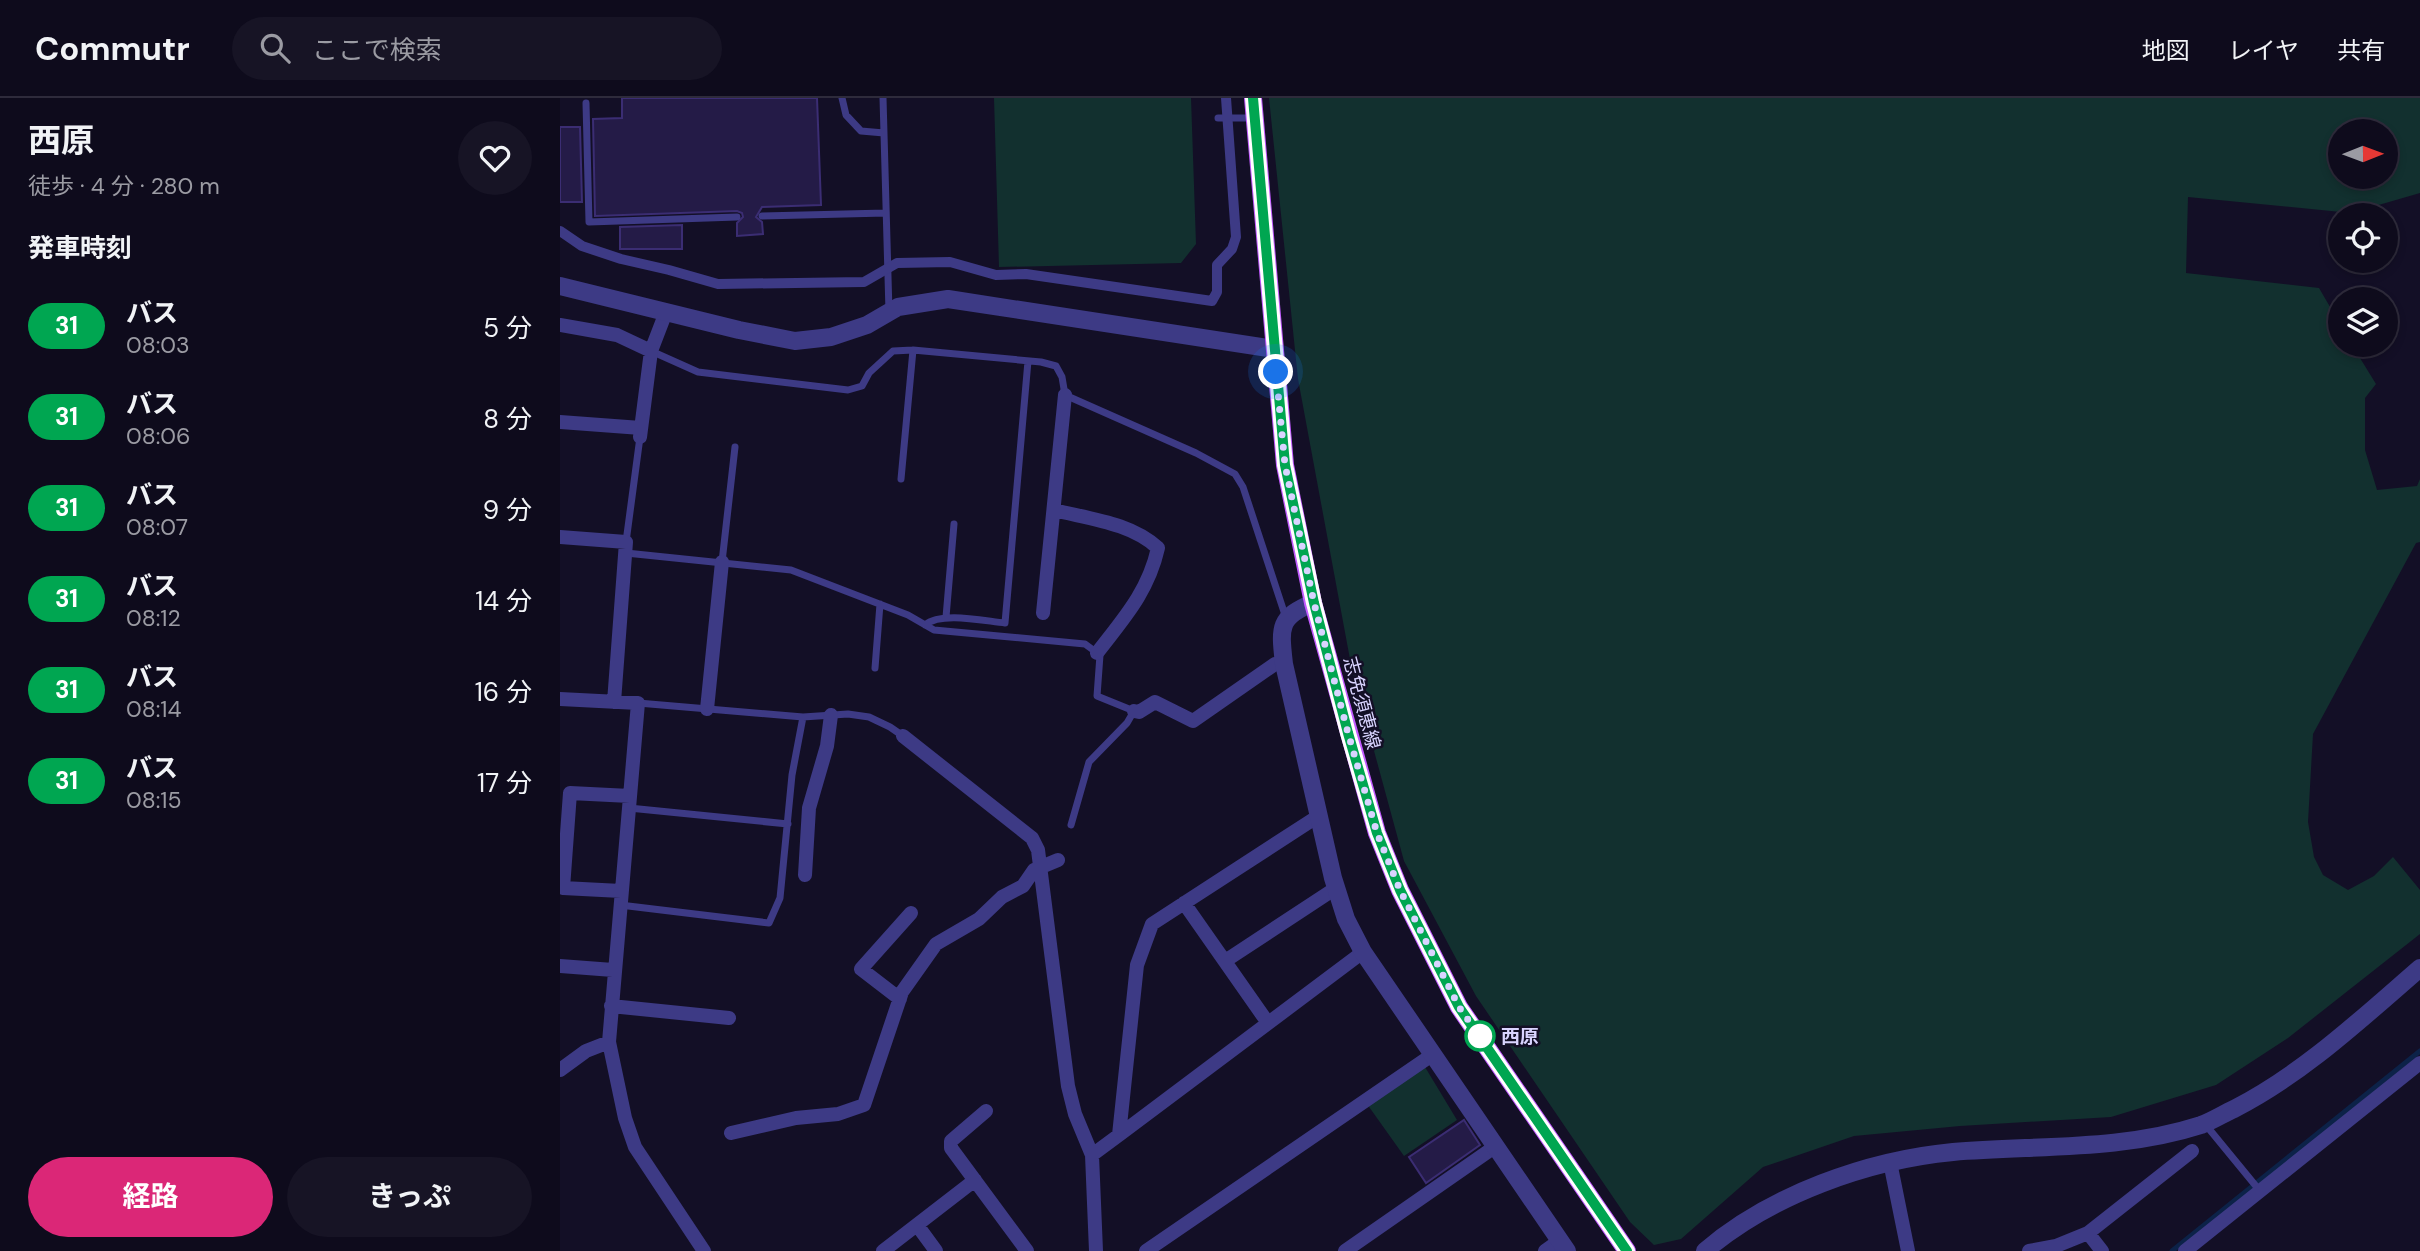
<!DOCTYPE html>
<html lang="ja">
<meta charset="utf-8">
<style>
:root{--surface:#0e0b1c;--page:#171425;--text:#f1f3f6;--muted:#9b9ba3;--line:#2e2b3b;--accent:#db2777}
body{margin:0;font-family:"DM Sans","Noto Sans JP",sans-serif;background:var(--page);color:var(--text);height:100vh;display:flex;flex-direction:column;font-size:26px;white-space:nowrap}
*{box-sizing:border-box;margin:0}
p{font-size:23px;color:var(--muted)}
.icon{flex:none;width:38px;height:38px;fill:none;stroke:currentColor;stroke-width:2;stroke-linecap:round;stroke-linejoin:round}
.map{position:relative;flex:1;overflow:hidden}
.side{display:flex;flex-direction:column;background:var(--surface);width:560px}
.side>*{flex:none}
.badge{padding:0 14px;border-radius:23px;font-size:24px;line-height:46px}
.needle{width:46px;rotate:89deg}
.fabs{position:absolute;left:1768px;top:21px;display:grid;gap:14px}
.fabs a{display:grid;place-items:center;width:70px;height:70px;border-radius:50%;background:var(--surface);box-shadow:0 4px 10px #0003,0 0 0 2px var(--line);font-size:35px}
.you{position:absolute;width:35px;height:35px;margin:-18px;border:5px solid #fff;border-radius:50%;background:#1a73e8;box-shadow:0 0 0 10px #1a73e833}
.map>.badge{position:absolute;translate:-50% -50%;box-shadow:0 0 0 4px #fff}
h2{padding:0 28px;font-size:26px;line-height:63px}
.round{display:grid;place-items:center;flex:none;width:74px;height:74px;border-radius:37px;background:var(--page)}
.headline{display:flex;align-items:center;justify-content:space-between;height:119px;padding:0 28px}
h1{font-size:33px;font-weight:700;line-height:52px}
.primary-button{display:flex;gap:14px;margin-top:auto;padding:14px 28px}
.primary-button a{flex:1;height:80px;border-radius:42px;background:var(--accent);color:#fff;font-size:28px;font-weight:700;line-height:80px;text-align:center}
.primary-button a+a{background:var(--page);color:var(--text)}
ul{padding:0;list-style:none}
li{display:flex;align-items:center;gap:21px;height:91px;padding:0 28px}
li div{flex:1}
li b{display:block;font-size:26px}
li em{font-style:normal}
li .badge{min-width:77px;font-weight:700;text-align:center}
header{display:flex;align-items:center;gap:42px;box-sizing:border-box;height:98px;padding:0 35px;background:var(--surface);border-bottom:2px solid var(--line)}
header strong{font-size:33px}
nav{display:flex;gap:38px;margin-inline-start:auto;font-size:24px}
.search{width:490px;height:63px;background:var(--page);display:flex;align-items:center;gap:18px;box-sizing:border-box;padding:0 24px;border-radius:38px;color:var(--muted);font-size:26px}
main{display:flex;flex:1;min-height:0}
.map>svg:first-child{display:block}
.green{fill:#12302f;fill-rule:evenodd}
.lines{fill:none;stroke-linecap:round;stroke-linejoin:round}
.stream{stroke:#0c2248;stroke-width:5}
.building{fill:#241b47;stroke:#3b2d73;stroke-width:2}
.service{stroke:#3d3a85;stroke-width:7}
.pedestrian{stroke:#3d3a85;stroke-width:10}
.minor{stroke:#3d3a85;stroke-width:14}
.tertiary{stroke:#3d3a85;stroke-width:18}
.primary{stroke:#c25bff;stroke-width:18}
.line-casing{stroke:#fff;stroke-width:16}
.line{stroke:#00a651;stroke-width:10}
.walk{stroke:#d9d4ff;stroke-width:7;stroke-dasharray:0 12.6}
.stop-dot{fill:#fff;stroke:#00a651;stroke-width:3.5}
.labels{text-anchor:middle;dominant-baseline:central;stroke-width:5;stroke-linejoin:round;paint-order:stroke}
.street-label{font-size:19px;fill:#d9d4ff;stroke:#130f26}
.stop-label{font-size:19px;font-weight:bold;fill:#d9d4ff;stroke:#130f26;text-anchor:start}
</style>
<header>
<strong>Commutr</strong>
<div class="search"><svg class="icon" aria-label="search" viewBox="0 0 24 24"><circle cx="10" cy="10" r="6"/><path d="M15 15l6 6"/></svg>ここで検索</div>
<nav><a>地図</a><a>レイヤ</a><a>共有</a></nav>
</header>
<main>
<section class="side">
<div class="headline"><div><h1>西原</h1><p>徒歩 · 4 分 · 280 m</p></div><a class="round"><svg class="icon" aria-label="heart" viewBox="0 0 24 24"><path d="M12 20l-8-8c-3-5 5-10 8-4 3-6 11-1 8 4z"/></svg></a></div>
<h2>発車時刻</h2>
<ul>
<li><span class="badge" style="background:#00a651;color:#fff">31</span><div><b>バス</b><p>08:03</p></div><em>5 分</em></li>
<li><span class="badge" style="background:#00a651;color:#fff">31</span><div><b>バス</b><p>08:06</p></div><em>8 分</em></li>
<li><span class="badge" style="background:#00a651;color:#fff">31</span><div><b>バス</b><p>08:07</p></div><em>9 分</em></li>
<li><span class="badge" style="background:#00a651;color:#fff">31</span><div><b>バス</b><p>08:12</p></div><em>14 分</em></li>
<li><span class="badge" style="background:#00a651;color:#fff">31</span><div><b>バス</b><p>08:14</p></div><em>16 分</em></li>
<li><span class="badge" style="background:#00a651;color:#fff">31</span><div><b>バス</b><p>08:15</p></div><em>17 分</em></li>
</ul>
<div class="primary-button"><a>経路</a><a>きっぷ</a></div>
</section>
<div class="map">
<svg width="1860" height="1153" viewBox="0 0 1860 1153">
<rect width="100%" height="100%" fill="#130f26"/>
<path class="green" d="M 434,0 L 631,0 L 636,146 L 621,165 L 439,169 Z
M 709,0 L 1860,0 L 1860,95 L 1791,115 L 1628,99 L 1626,175 L 1759,190 L 1780,226 L 1780,247 L 1792,247 L 1816,286 L 1805,300 L 1805,352 L 1817,392 L 1857,388 L 1860,381 L 1860,444 L 1856,445 L 1753,636 L 1748,724 L 1754,759 L 1763,777 L 1788,792 L 1814,778 L 1833,759 L 1860,792 L 1860,836 L 1728,940 L 1656,987 L 1551,1019 L 1400,1028 L 1294,1038 L 1203,1069 L 1121,1141 L 1094,1147 L 1070,1124 L 916,898 L 844,763 L 792,572 L 738,281 ZM 1825,33 L 1825,79 L 1780,79 L 1780,33 Z
M 865,969 L 897,1022 L 844,1058 L 807,1006 Z"/>
<g class="lines">
<path class="stream" d="M 1612,1153 L 1860,953"/>
</g>
<path class="building" d="M 62,0 L 257,0 L 261,107 L 202,109 L 196,119 L 202,124 L 203,136 L 177,138 L 177,125 L 183,119 L 182,115 L 177,113 L 35,118 L 33,21 L 62,20 Z
M 0,29 L 20,29 L 22,104 L 0,104 Z
M 122,127 L 122,151 L 60,151 L 60,129 Z
M 904,1022 L 920,1047 L 866,1085 L 849,1059 Z"/>
<g class="lines">
<path class="service" d="M 282,0 L 286,17 L 301,33 L 324,35
M 323,0 L 329,214
M 26,5 L 29,124 L 177,119
M 658,20 L 694,20
M 202,118 L 326,115
M 91,253 L 138,274 L 288,292 L 302,288 L 309,275 L 333,253 L 353,252 L 481,264 L 496,268 L 502,279 L 505,297 L 636,355 L 675,376 L 683,389 L 726,520
M 341,381 L 353,252
M 66,444 L 80,339
M 66,455 L 231,472 L 348,517 L 374,532 L 525,546 L 540,557 L 537,598 L 574,613 L 567,625 L 529,664 L 511,727
M 162,464 L 175,349
M 386,519 L 394,426
M 365,527 C 381,513 424,523 445,525 L 468,263
M 315,570 L 320,506
M 78,605 L 243,619 L 288,616 L 309,619 L 330,629 L 343,638
M 69,710 L 228,726
M 60,807 L 209,825 L 220,800 L 232,677 L 243,619
M 1645,1026 L 1700,1093"/>
<path class="pedestrian" d="M 0,133 L 22,148 L 61,161 L 109,172 L 158,186 L 304,184 L 337,165 L 390,164 L 436,177 L 466,176 L 652,203 L 657,194 L 657,167 L 672,151 L 676,139 L 666,0"/>
<path class="minor" d="M 0,227 L 57,237 L 91,253
M 0,324 L 81,330
M 80,339 L 91,253 L 106,214
M 494,412 C 530,421 571,425 598,450 C 588,494 564,520 537,555
M 0,439 L 66,444 L 54,604
M 483,515 L 505,297
M 0,601 L 78,605 L 49,944 L 65,1020 L 75,1049 L 144,1153
M 147,611 L 162,464
M 574,613 L 579,614 L 595,604 L 633,623 L 715,566 L 724,566
M 343,638 L 472,740 L 478,752 L 508,988 L 515,1016 L 532,1057 L 536,1153
M 245,777 L 249,710 L 267,648 L 271,617
M 61,793 L 3,790 L 10,695 L 70,698
M 624,805 L 708,925
M 665,863 L 776,790
M 0,868 L 53,872
M 340,901 L 301,871 L 351,815
M 51,908 L 169,920
M 0,972 L 26,953 L 49,944
M 426,1013 L 391,1043 L 391,1050 L 467,1153
M 171,1035 L 236,1020 L 278,1016 L 304,1007 L 342,894 L 376,846 L 419,821 L 442,799 L 463,788 L 474,772 L 498,762
M 559,1037 L 803,854
M 532,1057 L 559,1037 L 577,867 L 592,826 L 760,717
M 1330,1064 L 1348,1153
M 357,1127 L 376,1153
M 1528,1135 L 1542,1153
M 323,1153 L 415,1082
M 586,1153 L 872,957
M 785,1153 L 936,1048
M 985,1153 L 999,1143
M 1469,1153 L 1496,1148 L 1528,1135 L 1632,1053
M 1625,1153 L 1860,965"/>
<path class="tertiary" d="M 0,188 L 179,232 L 235,243 L 271,239 L 307,227 L 338,209 L 388,201 L 714,251
M 753,505 C 718,519 720,530 724,566 L 773,780 L 786,821 L 803,854 L 1007,1153
M 1145,1153 C 1210,1097 1308,1062 1393,1054 C 1476,1047 1561,1053 1641,1027 C 1652,1023 1663,1016 1674,1011 C 1744,975 1801,921 1860,870"/>
<path class="primary" d="M 693,0 L 725,367 L 753,505 L 817,735 L 840,792 L 899,909 L 1067,1153"/>
</g>
<g class="lines">
<defs>
<path id="line" d="M 693,0 L 725,367 L 754,505 L 788,635 L 817,735 L 840,792 L 899,909 L 1067,1153"/>
</defs>
<use href="#line" class="line-casing"/>
<use href="#line" class="line"/>
<path class="walk" d="M 716,274 L 725,367 L 754,505 L 788,635 L 817,735 L 840,792 L 899,909 L 926,947 L 920,938"/>
</g>
<circle class="stop-dot" cx="920" cy="938" r="14"/>
<g class="labels">
<g class="street-label">
<text transform="translate(802 605) rotate(75)">志免須恵線</text>
</g>
<g class="stop-label">
<text x="941" y="938">西原</text>
</g>
</g>
</svg>
<div class="fabs">
<a><svg class="needle" viewBox="-14 -14 28 28"><path d="M0-13l5 13h-10z" fill="#e53935"/><path d="M0 13l5-13h-10z" fill="#9b9ba3"/></svg></a>
<a><svg class="icon" aria-label="locate" viewBox="0 0 24 24"><circle cx="12" cy="12" r="6"/><path d="M12 2v4M12 18v4M2 12h4M18 12h4"/></svg></a>
<a><svg class="icon" aria-label="layers" viewBox="0 0 24 24"><path d="M12 4l9 5-9 5-9-5zM3 14l9 5 9-5"/></svg></a>
</div>
<div class="you" style="left:716px;top:274px"></div>
</div>
</main>
